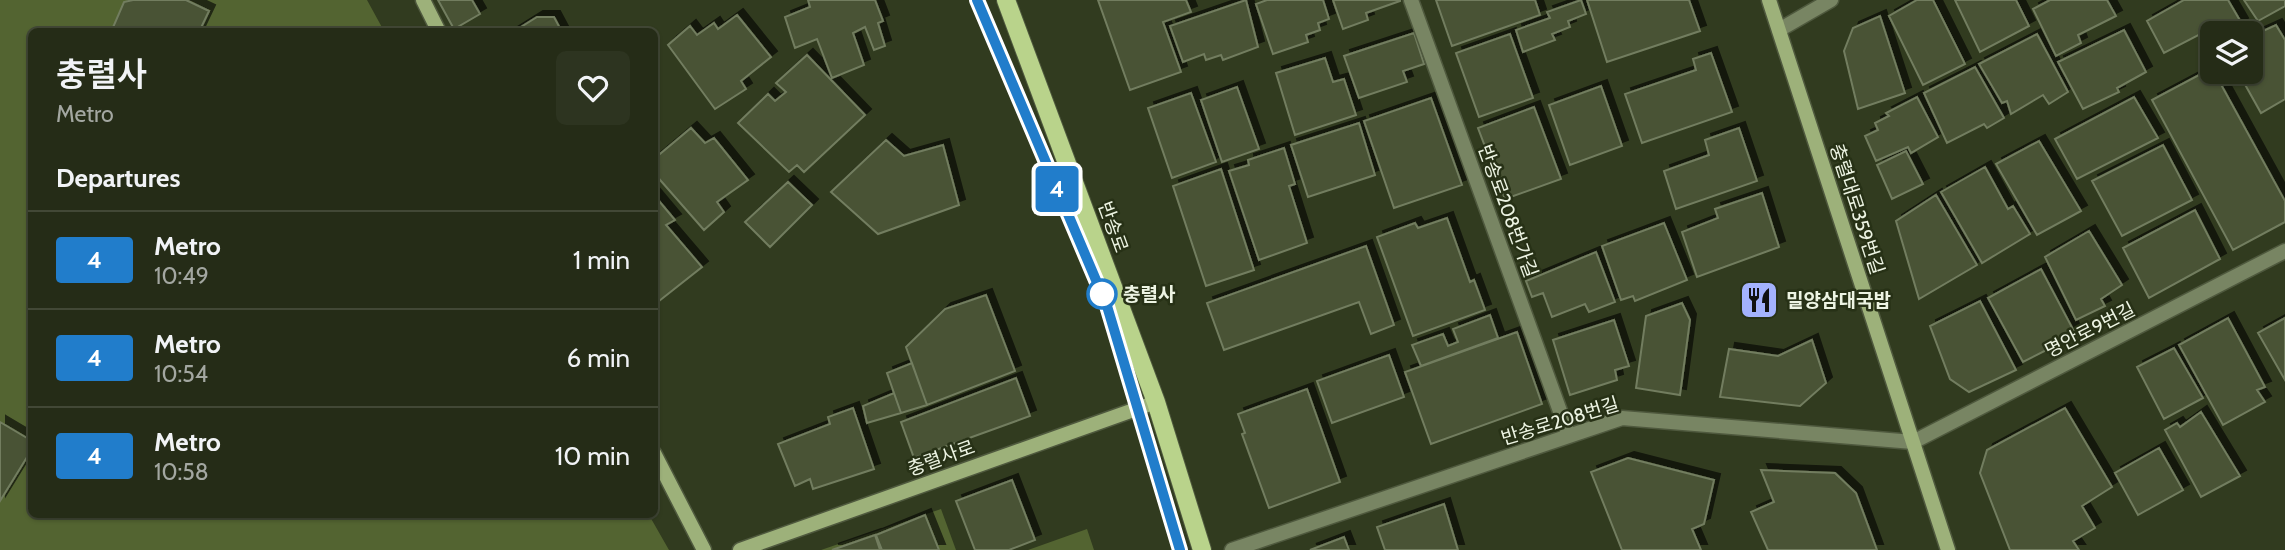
<!DOCTYPE html>
<meta charset="utf-8">
<style>
:root{--surface:#252c17;--page:#2d3420;--text:#f1f3f6;--muted:#a3a7a1;--line:#424836}
body{margin:0;font-family:Cabin,"Noto Sans KR",sans-serif;background:var(--page);color:var(--text);height:100vh;display:flex;flex-direction:column;font-size:26px;white-space:nowrap}
*{box-sizing:border-box;margin:0}
p{font-size:23px;color:var(--muted)}
.icon{flex:none;width:38px;height:38px;fill:none;stroke:currentColor;stroke-width:2;stroke-linecap:round;stroke-linejoin:round}
.map{position:relative;flex:1;overflow:hidden}
.panel{position:absolute;left:28px;top:28px;width:630px;height:490px;display:flex;flex-direction:column;background:var(--surface);border-radius:10px;box-shadow:0 2px 5px #0004,0 0 0 2px var(--line)}
.panel>*{flex:none}
.badge{padding:0 14px;border-radius:5px;font-size:24px;line-height:46px}
.controls{position:absolute;left:2200px;top:21px;display:grid;gap:14px}
.controls a{display:grid;place-items:center;width:63px;height:63px;border-radius:10px;background:var(--surface);box-shadow:0 2px 5px #0004,0 0 0 2px var(--line);font-size:35px}
.map>.badge{position:absolute;translate:-50% -50%;box-shadow:0 0 0 4px #fff}
h2{padding:0 28px;font-size:26px;line-height:63px}
.round{display:grid;place-items:center;flex:none;width:74px;height:74px;border-radius:10px;background:var(--page)}
.summary{display:flex;align-items:center;justify-content:space-between;height:119px;padding:0 28px}
h1{font-size:33px;font-weight:600;line-height:52px}
ul{padding:0;list-style:none}
li{display:flex;align-items:center;gap:21px;height:98px;padding:0 28px;border-top:2px solid var(--line)}
li div{flex:1}
li b{display:block;font-size:26px}
li em{font-style:normal}
li .badge{min-width:77px;font-weight:700;text-align:center}
.map>svg:first-child{display:block}
.green{fill:#536431}
.building{fill:#485236;stroke:#727d5f;stroke-width:2;filter:url(#shadow)}
.lines{fill:none;stroke-linecap:round;stroke-linejoin:round}
.street-casing{stroke:#4f593e;stroke-width:17}
.secondary-casing{stroke:#4f593e;stroke-width:17}
.primary-casing{stroke:#4f593e;stroke-width:20}
.street{stroke:#788563;stroke-width:14}
.secondary{stroke:#9db17a;stroke-width:14}
.primary{stroke:#b9d38b;stroke-width:18}
.line-casing{stroke:#fff;stroke-width:16}
.line{stroke:#217dcb;stroke-width:10}
.stop-dot{fill:#fff;stroke:#217dcb;stroke-width:3.5}
.labels{text-anchor:middle;dominant-baseline:central;stroke-width:5;stroke-linejoin:round;paint-order:stroke}
.street-label{font-size:19px;fill:#edf4e3;stroke:#273116}
.stop-label{font-size:19px;font-weight:bold;fill:#edf4e3;stroke:#273116;text-anchor:start}
.poi-label{font-size:19px;font-weight:bold;fill:#edf4e3;stroke:#273116;text-anchor:start}
</style>
<div class="map">
<svg width="2285" height="550" viewBox="0 0 2285 550">
<defs>
<filter id="shadow"><feDropShadow dx="6" dy="-6" stdDeviation="0" flood-color="#0009"/></filter>
</defs>
<rect width="100%" height="100%" fill="#313b1f"/>
<path class="green" d="M 0,0 L 367,0 L 384,31 L 32,32 L 32,514 L 649,515 L 669,550 L 0,550 Z
M 941,509 L 956,550 L 821,550 Z
M 1087,529 L 1094,550 L 1028,550 Z"/>
<path class="building" d="M 133,0 L 186,0 L 209,11 L 199,32 L 111,32 L 124,2 Z
M 438,0 L 472,0 L 480,14 L 454,29 Z
M 808,0 L 875,0 L 883,21 L 878,23 L 885,46 L 874,50 L 865,27 L 853,33 L 864,65 L 832,78 L 817,39 L 795,48 L 785,17 L 810,7 Z
M 1098,0 L 1186,0 L 1191,12 L 1163,22 L 1181,72 L 1130,90 Z
M 1246,0 L 1258,47 L 1223,60 L 1221,55 L 1206,60 L 1204,54 L 1183,62 L 1170,26 Z
M 1267,0 L 1323,0 L 1329,19 L 1318,23 L 1320,30 L 1306,35 L 1308,42 L 1273,54 L 1256,4 Z
M 1333,0 L 1400,0 L 1400,1 L 1366,13 L 1368,20 L 1343,29 Z
M 1436,0 L 1535,0 L 1540,15 L 1452,46 Z
M 1581,0 L 1586,14 L 1568,21 L 1570,27 L 1552,34 L 1555,40 L 1523,52 L 1516,30 L 1550,18 L 1547,12 Z
M 1587,0 L 1689,0 L 1700,31 L 1607,62 Z
M 1917,0 L 1933,0 L 1965,64 L 1923,85 L 1889,16 Z
M 1955,0 L 2016,0 L 2029,26 L 1980,52 Z
M 2050,0 L 2107,0 L 2116,16 L 2078,35 L 2081,43 L 2056,56 L 2033,9 Z
M 2184,0 L 2228,0 L 2242,24 L 2226,33 L 2212,33 L 2212,41 L 2206,31 L 2164,53 L 2147,21 Z
M 2244,0 L 2285,0 L 2285,6 L 2258,21 Z
M 737,15 L 771,57 L 741,81 L 746,89 L 715,109 L 668,45 L 690,26 L 697,35 L 714,23 L 718,29 Z
M 1880,16 L 1905,93 L 1858,109 L 1844,51 L 1853,28 Z
M 537,17 L 554,17 L 562,32 L 513,32 Z
M 2276,25 L 2285,40 L 2285,99 L 2261,113 L 2238,72 L 2250,72 L 2250,37 Z
M 2124,30 L 2146,72 L 2117,88 L 2119,92 L 2083,109 L 2058,62 Z
M 1414,33 L 1424,64 L 1403,71 L 1407,82 L 1359,98 L 1344,56 Z
M 1510,34 L 1533,98 L 1479,117 L 1456,53 Z
M 2037,34 L 2068,92 L 2049,104 L 2043,95 L 2011,114 L 2007,101 L 2002,103 L 1979,64 Z
M 1711,53 L 1732,112 L 1642,143 L 1625,94 L 1696,70 L 1693,59 Z
M 807,55 L 865,115 L 804,172 L 797,165 L 789,172 L 738,123 L 768,94 L 775,101 L 786,92 L 776,83 Z
M 1325,58 L 1333,82 L 1344,79 L 1356,115 L 1295,135 L 1276,73 Z
M 1975,67 L 2004,118 L 1987,128 L 1984,124 L 1947,143 L 1924,93 Z
M 2212,68 L 2285,201 L 2285,222 L 2233,250 L 2152,100 Z
M 1601,86 L 1622,146 L 1570,165 L 1549,105 Z
M 1237,87 L 1259,149 L 1222,162 L 1201,100 Z
M 1191,93 L 1216,162 L 1172,178 L 1148,108 Z
M 1917,97 L 1938,137 L 1911,153 L 1908,147 L 1876,161 L 1865,136 L 1878,130 L 1875,123 L 1889,116 L 1886,113 Z
M 2134,97 L 2158,138 L 2077,179 L 2055,139 Z
M 1431,98 L 1462,185 L 1394,208 L 1364,121 Z
M 1534,107 L 1561,179 L 1505,199 L 1478,128 Z
M 1359,123 L 1375,175 L 1308,197 L 1291,145 Z
M 691,128 L 705,143 L 714,138 L 748,180 L 717,202 L 724,212 L 704,230 L 654,173 L 654,159 Z
M 1739,128 L 1757,181 L 1676,209 L 1664,171 L 1709,155 L 1705,140 Z
M 886,140 L 904,156 L 943,145 L 959,205 L 878,234 L 831,192 Z
M 2039,141 L 2081,211 L 2037,235 L 1996,164 Z
M 2163,145 L 2192,200 L 2122,236 L 2092,181 Z
M 1284,148 L 1295,184 L 1289,186 L 1307,243 L 1259,260 L 1229,171 L 1249,165 L 1248,160 Z
M 1906,151 L 1923,184 L 1892,199 L 1877,165 Z
M 1985,167 L 2008,209 L 2013,206 L 2030,234 L 1982,263 L 1941,192 Z
M 1221,169 L 1254,270 L 1206,286 L 1173,186 Z
M 788,182 L 812,205 L 770,247 L 745,222 Z
M 1762,193 L 1779,247 L 1697,277 L 1682,232 L 1718,218 L 1715,209 Z
M 654,195 L 675,220 L 666,225 L 702,267 L 654,305 Z
M 1936,195 L 1977,265 L 1919,299 L 1896,221 Z
M 2195,210 L 2220,259 L 2149,298 L 2123,248 Z
M 1447,218 L 1470,282 L 1474,280 L 1485,310 L 1413,336 L 1377,237 L 1415,223 L 1418,228 Z
M 1664,223 L 1687,280 L 1635,301 L 1633,296 L 1621,300 L 1602,246 Z
M 2089,231 L 2122,285 L 2101,299 L 2105,306 L 2076,320 L 2045,257 Z
M 1366,246 L 1394,325 L 1371,334 L 1359,302 L 1224,350 L 1207,303 Z
M 1596,252 L 1615,302 L 1589,312 L 1585,304 L 1552,317 L 1543,293 L 1532,297 L 1526,281 Z
M 2041,269 L 2076,335 L 2023,362 L 1988,298 Z
M 986,295 L 1015,371 L 927,405 L 906,347 L 945,309 Z
M 1980,301 L 2016,370 L 1969,392 L 1950,379 L 1930,326 Z
M 1682,303 L 1690,320 L 1680,395 L 1636,388 L 1646,316 Z
M 1490,315 L 1498,338 L 1421,366 L 1412,345 L 1443,334 L 1448,346 L 1458,342 L 1453,329 Z
M 2228,318 L 2265,387 L 2257,390 L 2265,402 L 2223,425 L 2179,345 Z
M 2285,318 L 2285,380 L 2258,333 Z
M 1614,320 L 1629,366 L 1615,370 L 1617,380 L 1570,395 L 1553,340 Z
M 1517,332 L 1542,404 L 1431,444 L 1405,372 Z
M 1812,340 L 1826,383 L 1800,406 L 1720,397 L 1729,349 L 1778,356 Z
M 2174,348 L 2203,398 L 2164,419 L 2137,367 Z
M 1389,355 L 1404,397 L 1332,423 L 1317,381 Z
M 912,363 L 927,405 L 901,413 L 887,373 Z
M 1016,378 L 1030,416 L 914,458 L 901,422 Z
M 1307,389 L 1340,482 L 1269,508 L 1242,434 L 1245,433 L 1238,414 Z
M 894,393 L 901,413 L 867,423 L 863,406 Z
M 853,408 L 874,469 L 813,489 L 810,479 L 795,486 L 778,444 L 830,424 L 828,417 Z
M 2065,408 L 2112,487 L 2082,506 L 2095,528 L 2073,541 L 2079,550 L 2010,550 L 1980,473 L 1987,450 Z
M 2201,412 L 2240,476 L 2201,497 L 2165,430 L 2177,423 L 2180,427 Z
M 0,422 L 32,441 L 32,449 L 0,501 Z
M 2159,448 L 2183,490 L 2138,515 L 2115,473 Z
M 1628,458 L 1714,480 L 1704,524 L 1692,529 L 1701,550 L 1622,550 L 1591,472 Z
M 1761,470 L 1835,473 L 1856,493 L 1877,550 L 1768,550 L 1751,512 L 1774,502 Z
M 1012,480 L 1035,540 L 1009,550 L 975,550 L 956,501 Z
M 1444,504 L 1458,550 L 1385,550 L 1377,527 Z
M 925,515 L 939,550 L 882,550 L 876,535 Z
M 875,535 L 880,550 L 832,550 Z
M 1344,537 L 1349,550 L 1310,550 Z"/>
<g class="lines">
<defs>
<path id="street" d="M 1411,0 L 1569,436
M 1779,30 L 1831,0
M 1232,550 L 1622,418 L 1913,442 L 2285,251"/>
<path id="secondary" d="M 423,0 L 439,32
M 1769,0 L 1948,550
M 654,453 L 704,550
M 740,550 L 1156,402"/>
<path id="primary" d="M 1006,0 L 1156,402 L 1202,550"/>
</defs>
<use href="#street" class="street-casing"/>
<use href="#secondary" class="secondary-casing"/>
<use href="#primary" class="primary-casing"/>
<use href="#street" class="street"/>
<use href="#secondary" class="secondary"/>
<use href="#primary" class="primary"/>
</g>
<g class="lines">
<defs>
<path id="line" d="M 977,0 L 1107,306 L 1180,550"/>
</defs>
<use href="#line" class="line-casing"/>
<use href="#line" class="line"/>
</g>
<defs>
<symbol id="restaurant-square" viewBox="-11 -11 22 22"><rect x="-9" y="-9" width="18" height="18" rx="4" fill="#a3b2fd" stroke="#273116"/><path d="M-5-6h1v4h1v-4h1v4h1v-4h1v5L-1.5 .5V6h-2V.5L-5-1ZM5-6V6H3V1.5H1.5Q1.5-4 5-6Z" fill="#111"/></symbol>
</defs>
<g fill-rule="evenodd">
<use href="#restaurant-square" x="1737" y="278" width="44" height="44"/>
</g>
<circle class="stop-dot" cx="1102" cy="294" r="14"/>
<g class="labels">
<g class="street-label">
<text transform="translate(1857 209) rotate(72)">충렬대로359번길</text>
<text transform="translate(1508 211) rotate(70)">반송로208번가길</text>
<text transform="translate(1113 227) rotate(70)">반송로</text>
<text transform="translate(2090 330) rotate(-27)">명안로9번길</text>
<text transform="translate(1560 421) rotate(-17)">반송로208번길</text>
<text transform="translate(941 458) rotate(-20)">충렬사로</text>
</g>
<g class="stop-label">
<text x="1123" y="294">충렬사</text>
</g>
<g class="poi-label">
<text x="1786" y="300">밀양삼대국밥</text>
</g>
</g>
</svg>
<div class="controls">
<a><svg class="icon" aria-label="layers" viewBox="0 0 24 24"><path d="M12 4l9 5-9 5-9-5zM3 14l9 5 9-5"/></svg></a>
</div>
<b class="badge" style="left:1057px;top:189px;background:#217dcb;color:#fff">4</b>
<section class="panel">
<div class="summary"><div><h1>충렬사</h1><p>Metro</p></div><a class="round"><svg class="icon" aria-label="heart" viewBox="0 0 24 24"><path d="M12 20l-8-8c-3-5 5-10 8-4 3-6 11-1 8 4z"/></svg></a></div>
<h2>Departures</h2>
<ul>
<li><span class="badge" style="background:#217dcb;color:#fff">4</span><div><b>Metro</b><p>10:49</p></div><em>1 min</em></li>
<li><span class="badge" style="background:#217dcb;color:#fff">4</span><div><b>Metro</b><p>10:54</p></div><em>6 min</em></li>
<li><span class="badge" style="background:#217dcb;color:#fff">4</span><div><b>Metro</b><p>10:58</p></div><em>10 min</em></li>
</ul>
</section>
</div>
